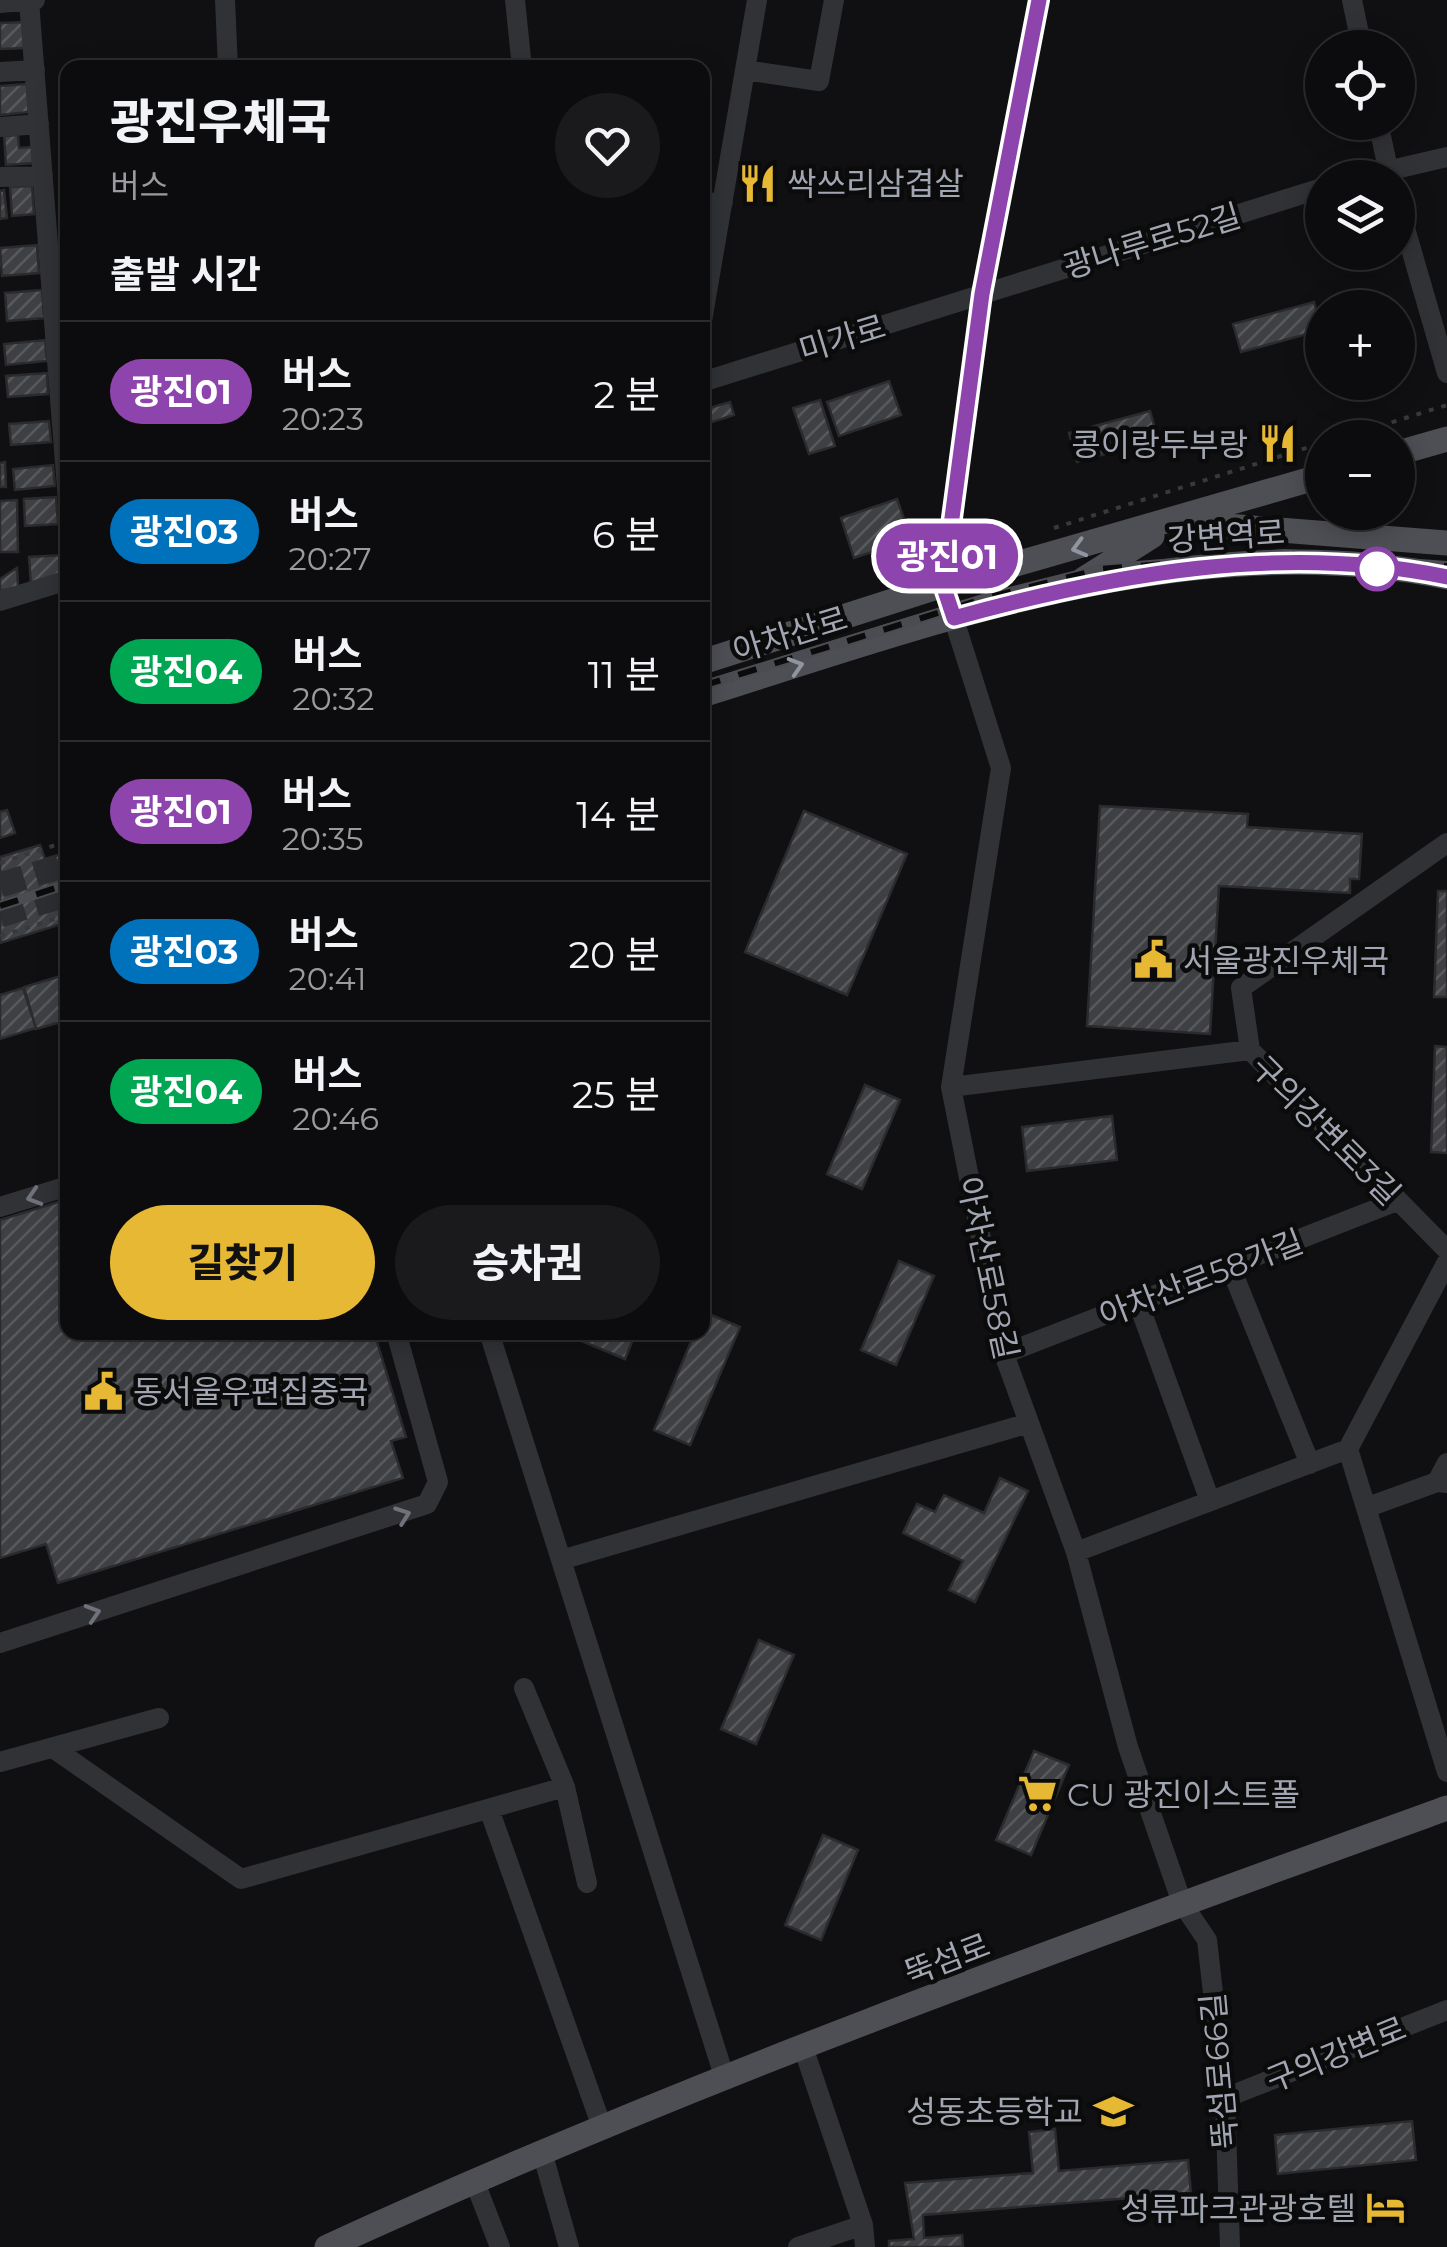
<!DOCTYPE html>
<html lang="ko">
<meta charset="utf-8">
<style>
:root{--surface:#0c0c0e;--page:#1a1a1c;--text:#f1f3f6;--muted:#9a9b9e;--line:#2c2c2e;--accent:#e6b833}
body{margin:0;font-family:Montserrat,"Noto Sans KR",sans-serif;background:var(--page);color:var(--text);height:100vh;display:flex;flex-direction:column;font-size:38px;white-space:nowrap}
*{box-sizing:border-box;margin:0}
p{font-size:32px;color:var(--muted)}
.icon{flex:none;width:55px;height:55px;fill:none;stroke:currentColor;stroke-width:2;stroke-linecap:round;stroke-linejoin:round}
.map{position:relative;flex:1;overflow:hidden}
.drawer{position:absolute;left:60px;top:60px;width:650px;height:1280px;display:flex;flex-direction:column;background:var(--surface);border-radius:20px;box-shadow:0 5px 25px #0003,0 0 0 2px var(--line)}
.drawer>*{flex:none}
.badge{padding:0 20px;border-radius:32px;font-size:35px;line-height:65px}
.controls{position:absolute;left:1305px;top:30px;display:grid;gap:20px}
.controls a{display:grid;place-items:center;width:110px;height:110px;border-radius:50%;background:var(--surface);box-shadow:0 5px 25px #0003,0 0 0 2px var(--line);font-size:50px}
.map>.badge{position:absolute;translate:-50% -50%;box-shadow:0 0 0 5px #fff}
h2{padding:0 50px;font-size:38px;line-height:90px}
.round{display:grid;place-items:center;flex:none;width:105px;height:105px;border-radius:52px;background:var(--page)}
.head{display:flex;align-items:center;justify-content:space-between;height:170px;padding:0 50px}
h1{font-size:48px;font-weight:800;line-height:75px}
.cta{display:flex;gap:20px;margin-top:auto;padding:20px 50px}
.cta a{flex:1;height:115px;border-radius:60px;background:var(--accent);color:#111;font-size:40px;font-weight:800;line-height:115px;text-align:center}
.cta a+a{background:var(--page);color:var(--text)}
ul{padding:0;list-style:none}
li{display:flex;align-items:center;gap:30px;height:140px;padding:0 50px;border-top:2px solid var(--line)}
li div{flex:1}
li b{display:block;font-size:38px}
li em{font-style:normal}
li .badge{min-width:110px;font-weight:700;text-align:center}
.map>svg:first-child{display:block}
.building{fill:url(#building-hatch);stroke:#2b2a2d;stroke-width:2.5}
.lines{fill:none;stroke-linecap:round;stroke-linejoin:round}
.major-tunnel{stroke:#2d2e32;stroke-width:25;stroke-dasharray:25 12;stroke-linecap:butt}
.path{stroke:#38393d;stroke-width:4;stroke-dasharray:5 8;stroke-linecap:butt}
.minor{stroke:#313236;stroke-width:20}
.major{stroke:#4e4f55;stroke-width:25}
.rail-casing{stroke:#4b4c51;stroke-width:10}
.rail{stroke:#0b0b0c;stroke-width:6;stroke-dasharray:19;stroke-linecap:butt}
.oneway{stroke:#91959f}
.oneway2{stroke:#6f727a}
.line-casing{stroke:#fff;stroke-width:22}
.line{stroke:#8e44ad;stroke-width:15}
.stop-dot{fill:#fff;stroke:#8e44ad;stroke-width:5}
.labels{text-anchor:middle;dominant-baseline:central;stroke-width:9;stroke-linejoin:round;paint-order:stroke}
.poi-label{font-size:32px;fill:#a2a6b2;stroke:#0b0b0c;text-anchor:start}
.street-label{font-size:32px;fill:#a2a6b2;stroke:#0b0b0c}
</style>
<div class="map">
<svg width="1447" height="2247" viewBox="0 0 1447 2247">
<defs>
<pattern id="building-hatch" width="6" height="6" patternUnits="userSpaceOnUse" patternTransform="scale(2.5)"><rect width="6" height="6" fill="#3f4044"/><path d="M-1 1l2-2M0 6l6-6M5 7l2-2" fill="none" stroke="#58595d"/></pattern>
</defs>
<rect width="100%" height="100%" fill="#101012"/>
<path class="building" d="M 25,22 L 26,48 L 0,49 L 0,23 Z
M 27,84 L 29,112 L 0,115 L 0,86 Z
M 18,135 L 19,148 L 32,147 L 33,163 L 6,165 L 4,136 Z
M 32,186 L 34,214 L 12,216 L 10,187 Z
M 4,190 L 7,218 L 0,219 L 0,191 Z
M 37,245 L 39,273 L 2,276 L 0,248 Z
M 42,290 L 44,318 L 7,321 L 5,293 Z
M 1314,302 L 1322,330 L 1241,352 L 1233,324 Z
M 45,340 L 47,361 L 6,365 L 4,344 Z
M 47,373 L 48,394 L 8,397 L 6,376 Z
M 889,381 L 901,415 L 839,436 L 827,402 Z
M 820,400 L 835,446 L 809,454 L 793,408 Z
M 730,402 L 734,415 L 706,424 L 702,410 Z
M 1150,411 L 1158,439 L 1077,462 L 1069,433 Z
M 49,421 L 51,442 L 11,445 L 9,424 Z
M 5,462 L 6,487 L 0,487 L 0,463 Z
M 53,465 L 55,486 L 15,490 L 13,469 Z
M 56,497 L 58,524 L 25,526 L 24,499 Z
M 897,499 L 911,539 L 854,558 L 841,518 Z
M 17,500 L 18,552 L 0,552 L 0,501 Z
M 64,555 L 65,569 L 60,576 L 31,585 L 29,557 Z
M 17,568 L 18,587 L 0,591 L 0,579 Z
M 1100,806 L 1248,814 L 1247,827 L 1362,834 L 1359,879 L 1350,879 L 1350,893 L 1219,886 L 1210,1034 L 1087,1026 Z
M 7,810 L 15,833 L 0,838 L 0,812 Z
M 804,811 L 907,854 L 847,995 L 745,952 Z
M 40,845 L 45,859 L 68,852 L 68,907 L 61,909 L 65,923 L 0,943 L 0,857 Z
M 1438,891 L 1447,891 L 1447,997 L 1434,997 Z
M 64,975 L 68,1020 L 36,1029 L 24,987 Z
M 23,988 L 36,1028 L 0,1039 L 0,995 Z
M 1435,1046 L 1447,1047 L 1447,1153 L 1431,1152 Z
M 865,1085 L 900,1100 L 862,1189 L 827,1174 Z
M 1112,1116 L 1117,1160 L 1027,1171 L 1022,1127 Z
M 68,1199 L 68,1332 L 374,1332 L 406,1437 L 391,1441 L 403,1478 L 58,1583 L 46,1544 L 0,1558 L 0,1220 Z
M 899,1261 L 934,1276 L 896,1365 L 861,1350 Z
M 704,1312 L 740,1327 L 690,1445 L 654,1430 L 695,1332 L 702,1332 Z
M 560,1332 L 636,1332 L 625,1359 Z
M 1000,1478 L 1028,1491 L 975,1602 L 949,1590 L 963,1561 L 903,1533 L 917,1504 L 935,1512 L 944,1495 L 984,1513 Z
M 759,1640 L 794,1655 L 756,1744 L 721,1729 Z
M 1034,1751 L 1069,1765 L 1031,1855 L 996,1840 Z
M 823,1835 L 858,1850 L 821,1940 L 785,1925 Z
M 1412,2121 L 1416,2160 L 1278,2174 L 1275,2135 Z
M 1055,2129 L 1059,2171 L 1188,2160 L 1191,2193 L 923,2215 L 924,2238 L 962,2235 L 963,2247 L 889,2247 L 889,2241 L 914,2239 L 905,2183 L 1033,2173 L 1029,2132 Z"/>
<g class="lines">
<path class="major-tunnel" d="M 0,885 L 68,864
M 0,915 L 68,894"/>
<path class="path" d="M 1342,438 L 1447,405
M 1054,528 L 1322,443
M 0,863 L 68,841
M 0,936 L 68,915"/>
<path class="minor" d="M 225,0 L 228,68
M 515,0 L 522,68
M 1039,0 L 982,295 L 943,585 L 1001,768 L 951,1087 L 1004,1354 L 1076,1552 L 1128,1747 L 1182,1903 L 1207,1940 L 1225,2098 L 1230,2247
M 1352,0 L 1362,48
M 29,1 L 68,501
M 0,3 L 35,0
M 745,70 L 819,81 L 834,0
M 0,72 L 35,70
M 1378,122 L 1390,178
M 0,127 L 39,124
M 0,177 L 43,176
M 1357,178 L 1447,157
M 702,203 L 723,202
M 1398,204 L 1447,373
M 702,321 L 757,0
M 702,382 L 1322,188
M 0,601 L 68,580
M 1250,1050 L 1241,988 L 1447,843
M 951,1087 L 1250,1050 L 1447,1250
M 0,1207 L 68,1186
M 1447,1262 L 1348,1449 L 1447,1772
M 1230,1266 L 1310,1464
M 1138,1302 L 1210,1501
M 489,1332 L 725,2079
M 1004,1354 L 1397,1201
M 1437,1482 L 1447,1463
M 1368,1507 L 1437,1482 L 1447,1483
M 1076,1552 L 1348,1449
M 561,1560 L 1029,1423
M 0,1643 L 427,1504 L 438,1482 L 396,1332
M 524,1688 L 565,1787 L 587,1883
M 53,1748 L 241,1879 L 565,1787
M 0,1762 L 159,1718
M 489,1809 L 602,2127
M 804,2050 L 863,2225 L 865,2247
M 1225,2098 L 1447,2010
M 542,2152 L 569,2247
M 474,2180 L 500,2247
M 798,2247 L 863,2225"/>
<path class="major" d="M 1398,453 L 1447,439
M 1188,523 L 1447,543
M 1084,579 L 1152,536
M 702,662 L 943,585 L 1322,476
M 702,695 C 941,620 1193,525 1447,577
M 327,2247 C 691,2080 1070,1944 1447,1808"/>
<defs>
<path id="rail" d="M 702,686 L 986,598 L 1101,569 L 1285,554 L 1447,566
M 0,906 L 68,884"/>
</defs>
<use href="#rail" class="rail-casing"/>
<use href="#rail" class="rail"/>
</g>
<defs><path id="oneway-chevron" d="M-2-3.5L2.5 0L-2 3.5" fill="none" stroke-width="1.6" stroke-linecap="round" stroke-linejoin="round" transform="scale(2.5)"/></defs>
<g class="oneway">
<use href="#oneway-chevron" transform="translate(1079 548) rotate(165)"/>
<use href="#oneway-chevron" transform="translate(796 666) rotate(-17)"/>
</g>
<g class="oneway2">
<use href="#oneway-chevron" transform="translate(34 1197) rotate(163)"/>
<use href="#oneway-chevron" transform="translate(403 1515) rotate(-20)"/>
<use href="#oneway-chevron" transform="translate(93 1613) rotate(-17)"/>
</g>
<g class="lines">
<defs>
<path id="line" d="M 1039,0 L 982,294 L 943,585 L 954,618 C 1113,574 1282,543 1447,577"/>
</defs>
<use href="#line" class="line-casing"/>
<use href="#line" class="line"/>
</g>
<defs>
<symbol id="restaurant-bare" viewBox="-9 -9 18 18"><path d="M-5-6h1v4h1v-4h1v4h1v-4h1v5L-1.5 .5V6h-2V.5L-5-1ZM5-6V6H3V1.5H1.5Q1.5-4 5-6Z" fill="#e6b833" stroke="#0b0b0c" stroke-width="2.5" paint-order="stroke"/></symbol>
<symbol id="civic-bare" viewBox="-9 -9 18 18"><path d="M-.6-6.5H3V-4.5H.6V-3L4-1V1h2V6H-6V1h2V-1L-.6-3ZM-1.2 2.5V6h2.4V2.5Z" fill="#e6b833" stroke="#0b0b0c" stroke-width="2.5" paint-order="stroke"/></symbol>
<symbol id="supermarket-bare" viewBox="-9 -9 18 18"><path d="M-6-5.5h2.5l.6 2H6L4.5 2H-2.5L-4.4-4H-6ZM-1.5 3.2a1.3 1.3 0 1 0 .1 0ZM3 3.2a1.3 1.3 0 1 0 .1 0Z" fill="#e6b833" stroke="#0b0b0c" stroke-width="2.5" paint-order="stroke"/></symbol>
<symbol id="school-bare" viewBox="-9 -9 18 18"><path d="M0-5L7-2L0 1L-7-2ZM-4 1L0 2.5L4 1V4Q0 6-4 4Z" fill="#e6b833" stroke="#0b0b0c" stroke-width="2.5" paint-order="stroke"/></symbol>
<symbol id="hotel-bare" viewBox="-9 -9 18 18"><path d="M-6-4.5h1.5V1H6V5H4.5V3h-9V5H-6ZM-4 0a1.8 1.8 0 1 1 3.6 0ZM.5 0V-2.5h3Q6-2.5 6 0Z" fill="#e6b833" stroke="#0b0b0c" stroke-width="2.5" paint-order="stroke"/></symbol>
</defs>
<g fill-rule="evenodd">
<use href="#restaurant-bare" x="730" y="156" width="55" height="55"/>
<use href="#restaurant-bare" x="1250" y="416" width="55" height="55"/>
<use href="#civic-bare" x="1126" y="932" width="55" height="55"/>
<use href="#civic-bare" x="76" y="1364" width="55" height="55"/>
<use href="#supermarket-bare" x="1010" y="1766" width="55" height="55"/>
<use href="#school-bare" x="1086" y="2084" width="55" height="55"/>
<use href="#hotel-bare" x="1358" y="2180" width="55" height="55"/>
</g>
<circle class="stop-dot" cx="1377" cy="569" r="20"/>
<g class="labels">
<g class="poi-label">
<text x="787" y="183">싹쓰리삼겹살</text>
<text x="1248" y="444" text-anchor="end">콩이랑두부랑</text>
<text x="1183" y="960">서울광진우체국</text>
<text x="133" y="1391">동서울우편집중국</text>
<text x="1067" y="1794">CU 광진이스트폴</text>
<text x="1083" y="2111" text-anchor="end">성동초등학교</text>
<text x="1356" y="2208" text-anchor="end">성류파크관광호텔</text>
</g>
<g class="street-label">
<text transform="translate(1152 241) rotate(-17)">광나루로52길</text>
<text transform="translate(842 338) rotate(-17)">미가로</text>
<text transform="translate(1226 536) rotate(-4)">강변역로</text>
<text transform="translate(790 634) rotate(-17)">아차산로</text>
<text transform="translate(1326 1130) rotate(45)">구의강변로3길</text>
<text transform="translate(988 1268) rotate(78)">아차산로58길</text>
<text transform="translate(1201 1278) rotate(-21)">아차산로58가길</text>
<text transform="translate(947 1959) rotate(-21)">뚝섬로</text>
<text transform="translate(1336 2054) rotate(-22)">구의강변로</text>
<text transform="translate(1219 2071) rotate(-95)">뚝섬로66길</text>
</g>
</g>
</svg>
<div class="controls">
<a><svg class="icon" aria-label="locate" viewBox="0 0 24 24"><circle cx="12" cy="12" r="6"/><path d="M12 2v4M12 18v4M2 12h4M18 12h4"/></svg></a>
<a><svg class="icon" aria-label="layers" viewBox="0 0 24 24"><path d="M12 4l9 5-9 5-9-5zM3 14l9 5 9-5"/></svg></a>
<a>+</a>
<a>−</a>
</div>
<b class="badge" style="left:947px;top:556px;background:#8e44ad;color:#fff">광진01</b>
<section class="drawer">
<div class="head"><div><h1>광진우체국</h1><p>버스</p></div><a class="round"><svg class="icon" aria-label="heart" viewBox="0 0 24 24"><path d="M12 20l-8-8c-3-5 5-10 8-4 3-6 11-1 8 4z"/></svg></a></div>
<h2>출발 시간</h2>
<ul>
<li><span class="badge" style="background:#8e44ad;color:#fff">광진01</span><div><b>버스</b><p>20:23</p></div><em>2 분</em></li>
<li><span class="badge" style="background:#0072bc;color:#fff">광진03</span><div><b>버스</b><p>20:27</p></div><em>6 분</em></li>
<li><span class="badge" style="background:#00a651;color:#fff">광진04</span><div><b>버스</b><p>20:32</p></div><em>11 분</em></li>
<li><span class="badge" style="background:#8e44ad;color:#fff">광진01</span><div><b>버스</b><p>20:35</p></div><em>14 분</em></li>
<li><span class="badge" style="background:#0072bc;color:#fff">광진03</span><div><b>버스</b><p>20:41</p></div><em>20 분</em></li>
<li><span class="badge" style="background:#00a651;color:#fff">광진04</span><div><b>버스</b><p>20:46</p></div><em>25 분</em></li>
</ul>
<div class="cta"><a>길찾기</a><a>승차권</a></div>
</section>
</div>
